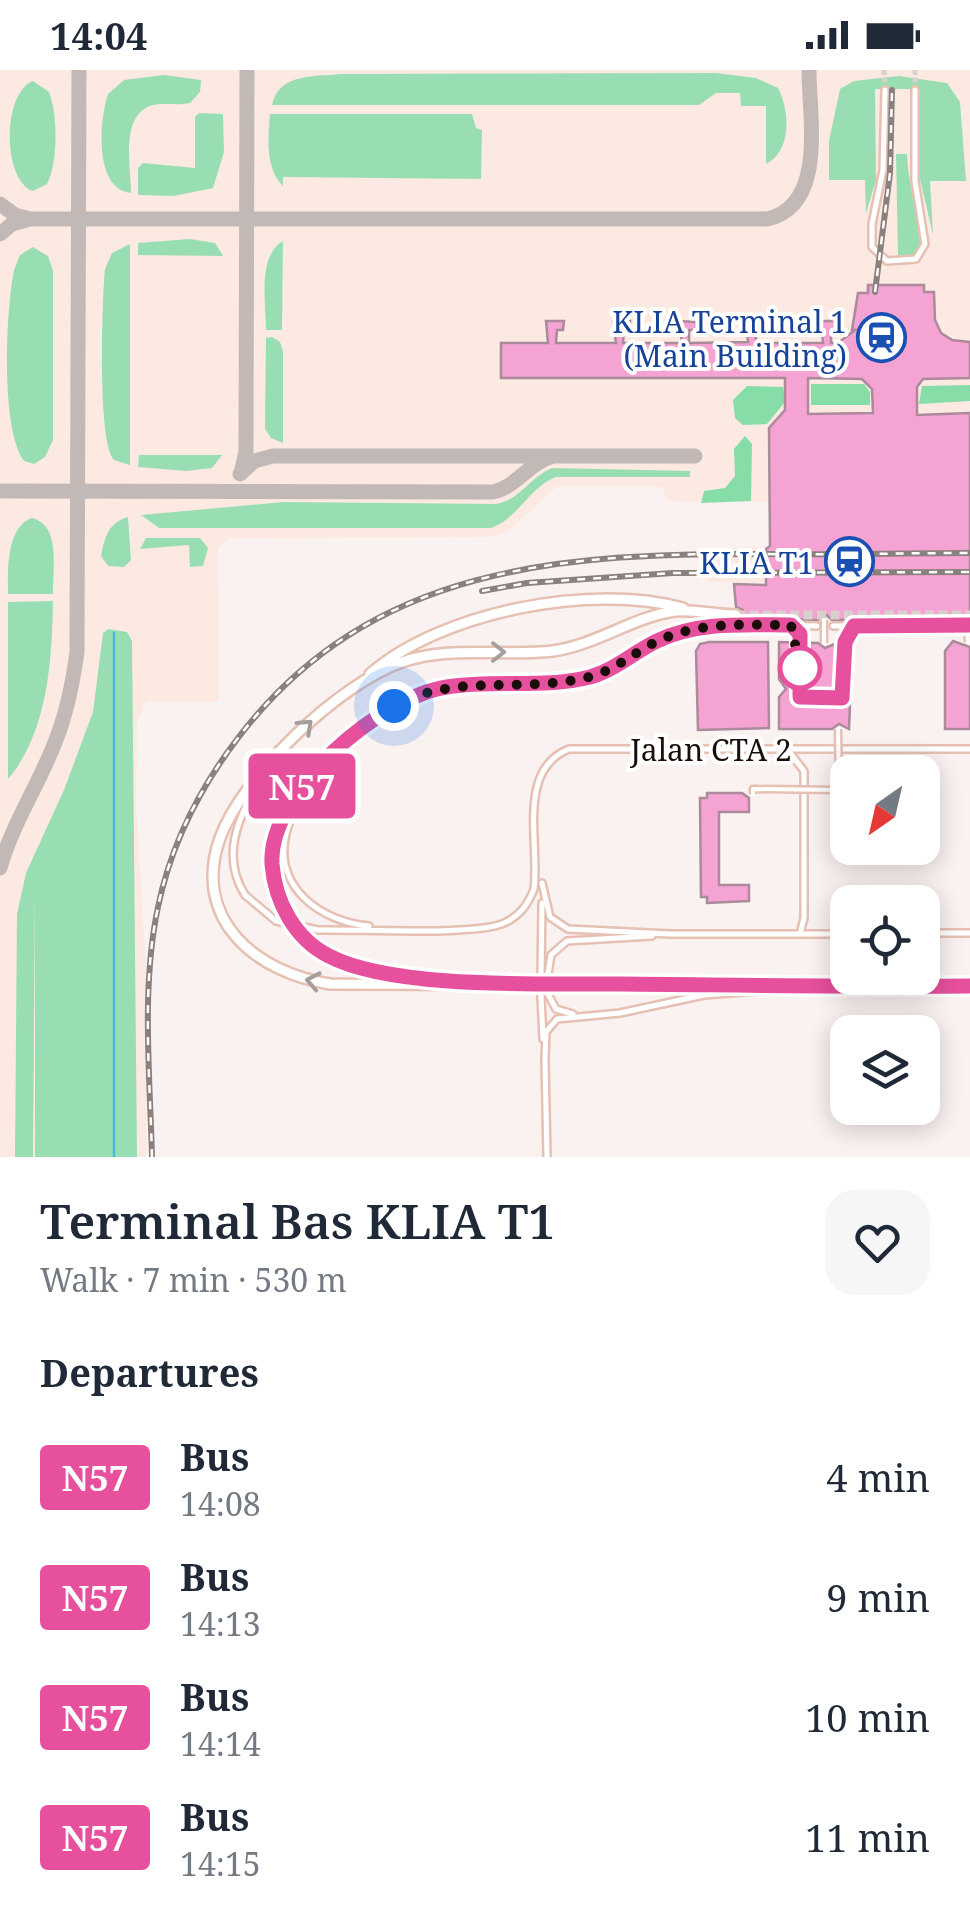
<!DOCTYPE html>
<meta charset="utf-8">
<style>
:root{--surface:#fff;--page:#f6f6f7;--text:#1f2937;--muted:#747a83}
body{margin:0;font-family:"Noto Serif",serif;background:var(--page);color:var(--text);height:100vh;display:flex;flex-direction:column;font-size:38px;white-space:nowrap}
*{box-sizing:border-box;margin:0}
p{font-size:32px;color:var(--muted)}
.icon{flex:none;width:55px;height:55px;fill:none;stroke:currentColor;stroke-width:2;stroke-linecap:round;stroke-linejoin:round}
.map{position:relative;height:1087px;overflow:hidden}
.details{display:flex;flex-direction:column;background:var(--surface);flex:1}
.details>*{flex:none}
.badge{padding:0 20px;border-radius:8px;font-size:35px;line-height:65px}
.needle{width:65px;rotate:214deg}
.buttons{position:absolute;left:830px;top:685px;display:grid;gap:20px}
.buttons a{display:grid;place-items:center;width:110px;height:110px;border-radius:20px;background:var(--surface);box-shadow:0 5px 25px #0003;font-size:50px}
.you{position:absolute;width:50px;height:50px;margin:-25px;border:8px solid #fff;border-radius:50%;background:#1a73e8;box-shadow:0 0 0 15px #1a73e833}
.map>.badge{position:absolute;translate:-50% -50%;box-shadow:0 0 0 5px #fff}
h2{padding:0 40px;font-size:38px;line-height:90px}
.round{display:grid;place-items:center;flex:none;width:105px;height:105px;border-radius:30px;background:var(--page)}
.head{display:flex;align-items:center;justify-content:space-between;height:170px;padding:0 40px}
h1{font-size:48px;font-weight:600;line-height:75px}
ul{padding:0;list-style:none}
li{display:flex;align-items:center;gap:30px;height:120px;padding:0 40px}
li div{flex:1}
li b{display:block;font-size:38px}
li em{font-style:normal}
li .badge{min-width:110px;font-weight:700;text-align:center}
.status{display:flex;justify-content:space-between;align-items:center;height:70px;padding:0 50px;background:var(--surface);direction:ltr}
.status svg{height:28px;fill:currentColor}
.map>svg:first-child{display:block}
.built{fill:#fbe9e2}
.green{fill:#99deb2}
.forest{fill:#86dda7}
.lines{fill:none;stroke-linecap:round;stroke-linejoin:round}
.stream{stroke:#44badc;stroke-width:2.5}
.taxiway{stroke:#c2b9b6;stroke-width:15}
.building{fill:#f5a3d2;stroke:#ab8a9c;stroke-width:2.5;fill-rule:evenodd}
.minor-tunnel{stroke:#d9d0ce;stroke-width:5;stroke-dasharray:5 2.5;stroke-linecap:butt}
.primary-tunnel{stroke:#d9d0ce;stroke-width:9;stroke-dasharray:9 4.5;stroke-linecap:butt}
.minor-casing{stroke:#e6c1b3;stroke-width:10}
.primary-casing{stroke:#e6c1b3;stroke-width:14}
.minor{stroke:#fff;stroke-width:5}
.primary{stroke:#fff;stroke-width:9}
.rail-casing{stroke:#8b807d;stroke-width:6}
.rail{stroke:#fff;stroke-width:2.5;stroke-dasharray:8;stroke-linecap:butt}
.pedestrian-bridge-casing{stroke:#e6c1b3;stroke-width:9;stroke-linecap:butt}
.minor-bridge-casing{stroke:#e6c1b3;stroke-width:10;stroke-linecap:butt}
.pedestrian-bridge{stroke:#fff;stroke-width:4}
.minor-bridge{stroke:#fff;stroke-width:5}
.oneway{stroke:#a49f9d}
.line-casing{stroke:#fff;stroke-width:22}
.line{stroke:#e6509d;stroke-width:15}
.walk{stroke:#1b0e0a;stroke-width:10;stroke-dasharray:0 18}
.stop-dot{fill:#fff;stroke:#e6509d;stroke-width:5}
.labels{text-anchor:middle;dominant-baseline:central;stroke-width:8;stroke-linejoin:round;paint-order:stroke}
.transit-label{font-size:30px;fill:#164399;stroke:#fff;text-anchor:end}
.street-label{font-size:30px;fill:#1b0e0a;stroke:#fff}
</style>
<div class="status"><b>14:04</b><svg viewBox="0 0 49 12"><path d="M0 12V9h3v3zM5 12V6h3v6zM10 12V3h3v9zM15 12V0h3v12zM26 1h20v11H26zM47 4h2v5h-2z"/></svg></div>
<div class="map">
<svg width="970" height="1087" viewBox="0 0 970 1087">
<rect width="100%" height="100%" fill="#faf2f0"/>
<path class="built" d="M 0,0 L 970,0 L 970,515 L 706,512 L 706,479 L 770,476 L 770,432 L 672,431 L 666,430 L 663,417 L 556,417 L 506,463 L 492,467 L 228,468 L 218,478 L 219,632 L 147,631 L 137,650 L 136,735 L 147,913 L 146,1087 L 0,1087 Z"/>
<path class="green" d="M 716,3 L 756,8 L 778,18 C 790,41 792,81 766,94 L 766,36 L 741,36 L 740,23 L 716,23 L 699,35 L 272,35 C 279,3 313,7 341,4 Z
M 164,5 L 201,10 L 200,22 L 190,33 C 177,36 162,32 150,36 C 120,47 131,98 131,123 C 94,119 99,51 108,24 L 124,10 Z
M 899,6 L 947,13 L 960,32 L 966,111 L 930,111 L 933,165 L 920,109 L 919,19 L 875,19 L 876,110 L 866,143 L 865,110 L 829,110 L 829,71 L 840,19 L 854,11 Z
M 33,11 L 49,22 C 58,45 58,93 47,114 L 33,121 C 2,110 2,23 33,11 Z
M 199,43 L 223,44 L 224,82 L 213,118 L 174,126 L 138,125 L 138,98 L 143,93 L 195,98 L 195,47 Z
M 270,44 L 472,44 L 476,58 L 482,60 L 481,109 L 283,107 L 283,116 C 265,98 268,68 270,44 Z
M 896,84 L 907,84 C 908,115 918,142 922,172 L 913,186 L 898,185 Z
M 190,169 L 215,173 L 223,186 L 138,185 L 138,173 Z
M 283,171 L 282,260 L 266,260 C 266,233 257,186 283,171 Z
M 130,174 L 130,395 L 114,390 C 97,373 102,230 105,199 L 112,183 Z
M 33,177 L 48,186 L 53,201 L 53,370 L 45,387 L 34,394 L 24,391 C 0,359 6,240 14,200 L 20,185 Z
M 272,267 L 280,272 L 283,281 L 283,373 L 271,368 L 265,359 L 266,268 Z
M 139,385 L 222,385 L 212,398 L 186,401 L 138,397 Z
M 552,398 L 690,401 L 690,407 L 556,407 C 529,417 518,449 491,458 L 159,458 L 141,445 L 284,432 L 496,434 C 520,430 530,407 552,398 Z
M 128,447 L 131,490 L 124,497 L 108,496 L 101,486 C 105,467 108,453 128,447 Z
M 32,448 C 62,456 52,500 53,524 L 8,524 C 8,500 6,457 32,448 Z
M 146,468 L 200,468 L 208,478 L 203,496 L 190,497 L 189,475 L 140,479 Z
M 53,531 C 52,590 48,662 8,709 L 8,532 Z
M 108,559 L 127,562 L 132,571 L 137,1087 L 35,1087 L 35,821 L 33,1087 L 15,1087 L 17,844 L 26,803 L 64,720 L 93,642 L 103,563 Z"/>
<path class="forest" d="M 811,314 L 864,314 L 870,322 L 870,335 L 811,335 Z
M 970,315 L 970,331 L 919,334 L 922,316 Z
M 747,316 L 783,317 L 785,332 L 767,354 L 743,355 L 735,348 L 733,330 Z
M 745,366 L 752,374 L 751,431 L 701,433 L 704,421 L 725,418 L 735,406 L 734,379 Z"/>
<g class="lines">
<path class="stream" d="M 114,1087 L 114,563"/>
<path class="taxiway" d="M 0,134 L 15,145 L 30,149
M 0,164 L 12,154 L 30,149 L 767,149 C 827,136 809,47 809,0
M 241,403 L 246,382 L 247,0
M 240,404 L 254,391 L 273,386 L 695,386
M 0,421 L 493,422 C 517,417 528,393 553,386
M 0,798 C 13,751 41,712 57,667 C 68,639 73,611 77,582 L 79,0"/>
</g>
<path class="building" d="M 868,215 L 924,215 L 924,222 L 934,222 L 935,250 L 941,263 L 952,270 L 970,272 L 970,308 L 923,309 L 917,317 L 917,345 L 970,343 L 970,548 L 832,550 L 825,544 L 818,550 L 744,548 L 743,540 L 736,537 L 734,514 L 766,515 L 766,479 L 770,476 L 769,358 L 785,340 L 785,308 L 501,308 L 501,273 L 548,273 L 546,251 L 564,251 L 563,260 L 557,260 L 556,273 L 616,273 L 613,251 L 630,251 L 630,260 L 624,260 L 623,273 L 682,273 L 679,251 L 696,252 L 696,260 L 689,260 L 689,273 L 748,272 L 746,250 L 763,251 L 763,259 L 756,259 L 756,273 L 823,273 L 821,251 L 838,251 L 838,260 L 831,260 L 831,273 L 838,273 L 855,260 L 852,260 L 858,223 L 868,223 ZM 808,308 L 862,309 L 872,319 L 873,343 L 808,344 Z
M 842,571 L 852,582 L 849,659 L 839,654 L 832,659 L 779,659 L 779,627 L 786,619 L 779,609 L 779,572 L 818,573 L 825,578 Z
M 953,571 L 970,577 L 970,659 L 945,659 L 945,581 Z
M 709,572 L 768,572 L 769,658 L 698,660 L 696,581 L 700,574 Z
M 707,723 L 742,723 L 749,728 L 749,742 L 719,742 L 719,815 L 749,815 L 749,831 L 707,833 L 707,827 L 701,827 L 700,728 L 707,728 Z"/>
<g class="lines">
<path class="minor-tunnel" d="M 884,0 L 885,20
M 915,0 L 915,20"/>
<path class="primary-tunnel" d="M 736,545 L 970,545"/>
<defs>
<path id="minor" d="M 885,20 L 883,100 L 872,154 L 872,177 L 887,191 L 916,189 L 925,174 L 915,111 L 915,20
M 833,556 L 958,555
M 787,679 L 804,701 L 804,848 L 800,864
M 307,712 C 300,730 290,745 286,764 C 273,818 322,852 369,856
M 542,813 L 550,847 L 568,859 L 670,864 L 848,864
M 245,825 C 220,785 239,749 258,711
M 318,860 C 356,859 476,866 504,853 C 520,846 528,834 534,819 C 540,773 516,700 569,679 L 970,679
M 922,863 L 970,863
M 541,904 L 542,833
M 548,904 L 551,885 L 567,871 L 652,866
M 472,910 C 426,908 372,909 330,887 C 309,876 295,860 284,839 C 241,751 339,662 412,627 C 465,602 528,620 585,608 C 615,602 638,579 666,567 C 713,548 767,555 817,556
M 548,924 L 556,939 L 573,944
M 541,927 L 543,969
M 545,989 L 546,962 L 557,949 L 620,943 L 704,925 L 786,919
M 545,990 L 547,1087"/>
<path id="primary" d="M 736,545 C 716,545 694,539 675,541 C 633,547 596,575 553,581 C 503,587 450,575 402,592 C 339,614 243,705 220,768 C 191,850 257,903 330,914 L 970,916
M 370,604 C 442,541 593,513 683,538"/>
</defs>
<use href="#minor" class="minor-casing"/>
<use href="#primary" class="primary-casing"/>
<use href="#minor" class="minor"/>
<use href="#primary" class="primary"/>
<defs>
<path id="rail" d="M 875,222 L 890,103 L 892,20
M 482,521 L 527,513 L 673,503 L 970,502
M 152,1087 C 150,1006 141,917 158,837 C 171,774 199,719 238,668 C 370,494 564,483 765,484 C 834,485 902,483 970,483"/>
</defs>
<use href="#rail" class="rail-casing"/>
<use href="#rail" class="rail"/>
<defs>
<path id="pedestrian-bridge" d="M 824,550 L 824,573
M 967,553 L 968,572
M 753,724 L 753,719 L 839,720 L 838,659"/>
<path id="minor-bridge" d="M 245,825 L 276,851 L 318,860
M 541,904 L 541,927
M 548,904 L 548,924"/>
</defs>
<use href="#pedestrian-bridge" class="pedestrian-bridge-casing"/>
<use href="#minor-bridge" class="minor-bridge-casing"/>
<use href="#pedestrian-bridge" class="pedestrian-bridge"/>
<use href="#minor-bridge" class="minor-bridge"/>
</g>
<defs><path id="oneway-chevron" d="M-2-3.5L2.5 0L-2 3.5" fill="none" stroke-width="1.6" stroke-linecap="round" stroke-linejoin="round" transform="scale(2.5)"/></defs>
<g class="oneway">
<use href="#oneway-chevron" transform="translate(498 582)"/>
<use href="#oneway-chevron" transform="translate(306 656) rotate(-43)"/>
<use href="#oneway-chevron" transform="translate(313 911) rotate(-169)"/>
</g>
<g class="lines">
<defs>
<path id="line" d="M 970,555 L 854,556 L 845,572 L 842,628 L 800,627 L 800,564 L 791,555 C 745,555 699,551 657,571 C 634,582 615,600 590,607 C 543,619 495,609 447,617 C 380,627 268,722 272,794 C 275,832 295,869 329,886 C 394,920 547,913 622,914 C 738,915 854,917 970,916"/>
</defs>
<use href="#line" class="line-casing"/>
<use href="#line" class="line"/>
<path class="walk" d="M 394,636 C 456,602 523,624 589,607 C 614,601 633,583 656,572 C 698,551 745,555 791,555 L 800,598"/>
</g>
<defs>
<symbol id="station-ring" viewBox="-11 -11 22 22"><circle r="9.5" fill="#fff" stroke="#1a4fb4" stroke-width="1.5"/><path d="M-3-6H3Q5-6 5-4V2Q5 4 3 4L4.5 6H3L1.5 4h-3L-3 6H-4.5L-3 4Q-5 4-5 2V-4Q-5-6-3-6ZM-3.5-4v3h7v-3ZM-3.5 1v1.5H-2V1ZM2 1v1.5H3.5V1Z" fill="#1a4fb4"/></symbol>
</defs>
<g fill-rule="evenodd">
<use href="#station-ring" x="854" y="240" width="55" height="55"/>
<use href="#station-ring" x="822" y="464" width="55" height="55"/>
</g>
<circle class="stop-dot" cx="800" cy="598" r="20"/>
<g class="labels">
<g class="transit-label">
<text x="847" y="251">KLIA Terminal 1<tspan x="847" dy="34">(Main Building)</tspan></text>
<text x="814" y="492">KLIA T1</text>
</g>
<g class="street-label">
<text x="711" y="679">Jalan CTA 2</text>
</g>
</g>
</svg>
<div class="buttons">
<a><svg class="needle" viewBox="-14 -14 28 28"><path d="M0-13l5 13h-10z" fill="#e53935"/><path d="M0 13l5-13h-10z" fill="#747a83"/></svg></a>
<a><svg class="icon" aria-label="locate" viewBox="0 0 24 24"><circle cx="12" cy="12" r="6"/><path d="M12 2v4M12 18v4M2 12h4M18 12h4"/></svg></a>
<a><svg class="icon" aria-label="layers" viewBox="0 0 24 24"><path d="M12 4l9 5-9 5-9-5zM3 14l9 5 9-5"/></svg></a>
</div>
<div class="you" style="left:394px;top:636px"></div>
<b class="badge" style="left:302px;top:716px;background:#e6509d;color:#fff">N57</b>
</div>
<section class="details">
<div class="head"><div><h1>Terminal Bas KLIA T1</h1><p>Walk · 7 min · 530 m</p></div><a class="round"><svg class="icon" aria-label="heart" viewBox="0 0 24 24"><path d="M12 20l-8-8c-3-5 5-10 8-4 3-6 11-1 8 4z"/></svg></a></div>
<h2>Departures</h2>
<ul>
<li><span class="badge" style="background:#e6509d;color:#fff">N57</span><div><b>Bus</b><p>14:08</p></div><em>4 min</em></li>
<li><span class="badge" style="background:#e6509d;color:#fff">N57</span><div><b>Bus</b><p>14:13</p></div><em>9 min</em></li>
<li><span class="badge" style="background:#e6509d;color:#fff">N57</span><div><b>Bus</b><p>14:14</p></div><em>10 min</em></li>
<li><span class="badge" style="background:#e6509d;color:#fff">N57</span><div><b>Bus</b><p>14:15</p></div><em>11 min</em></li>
</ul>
</section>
